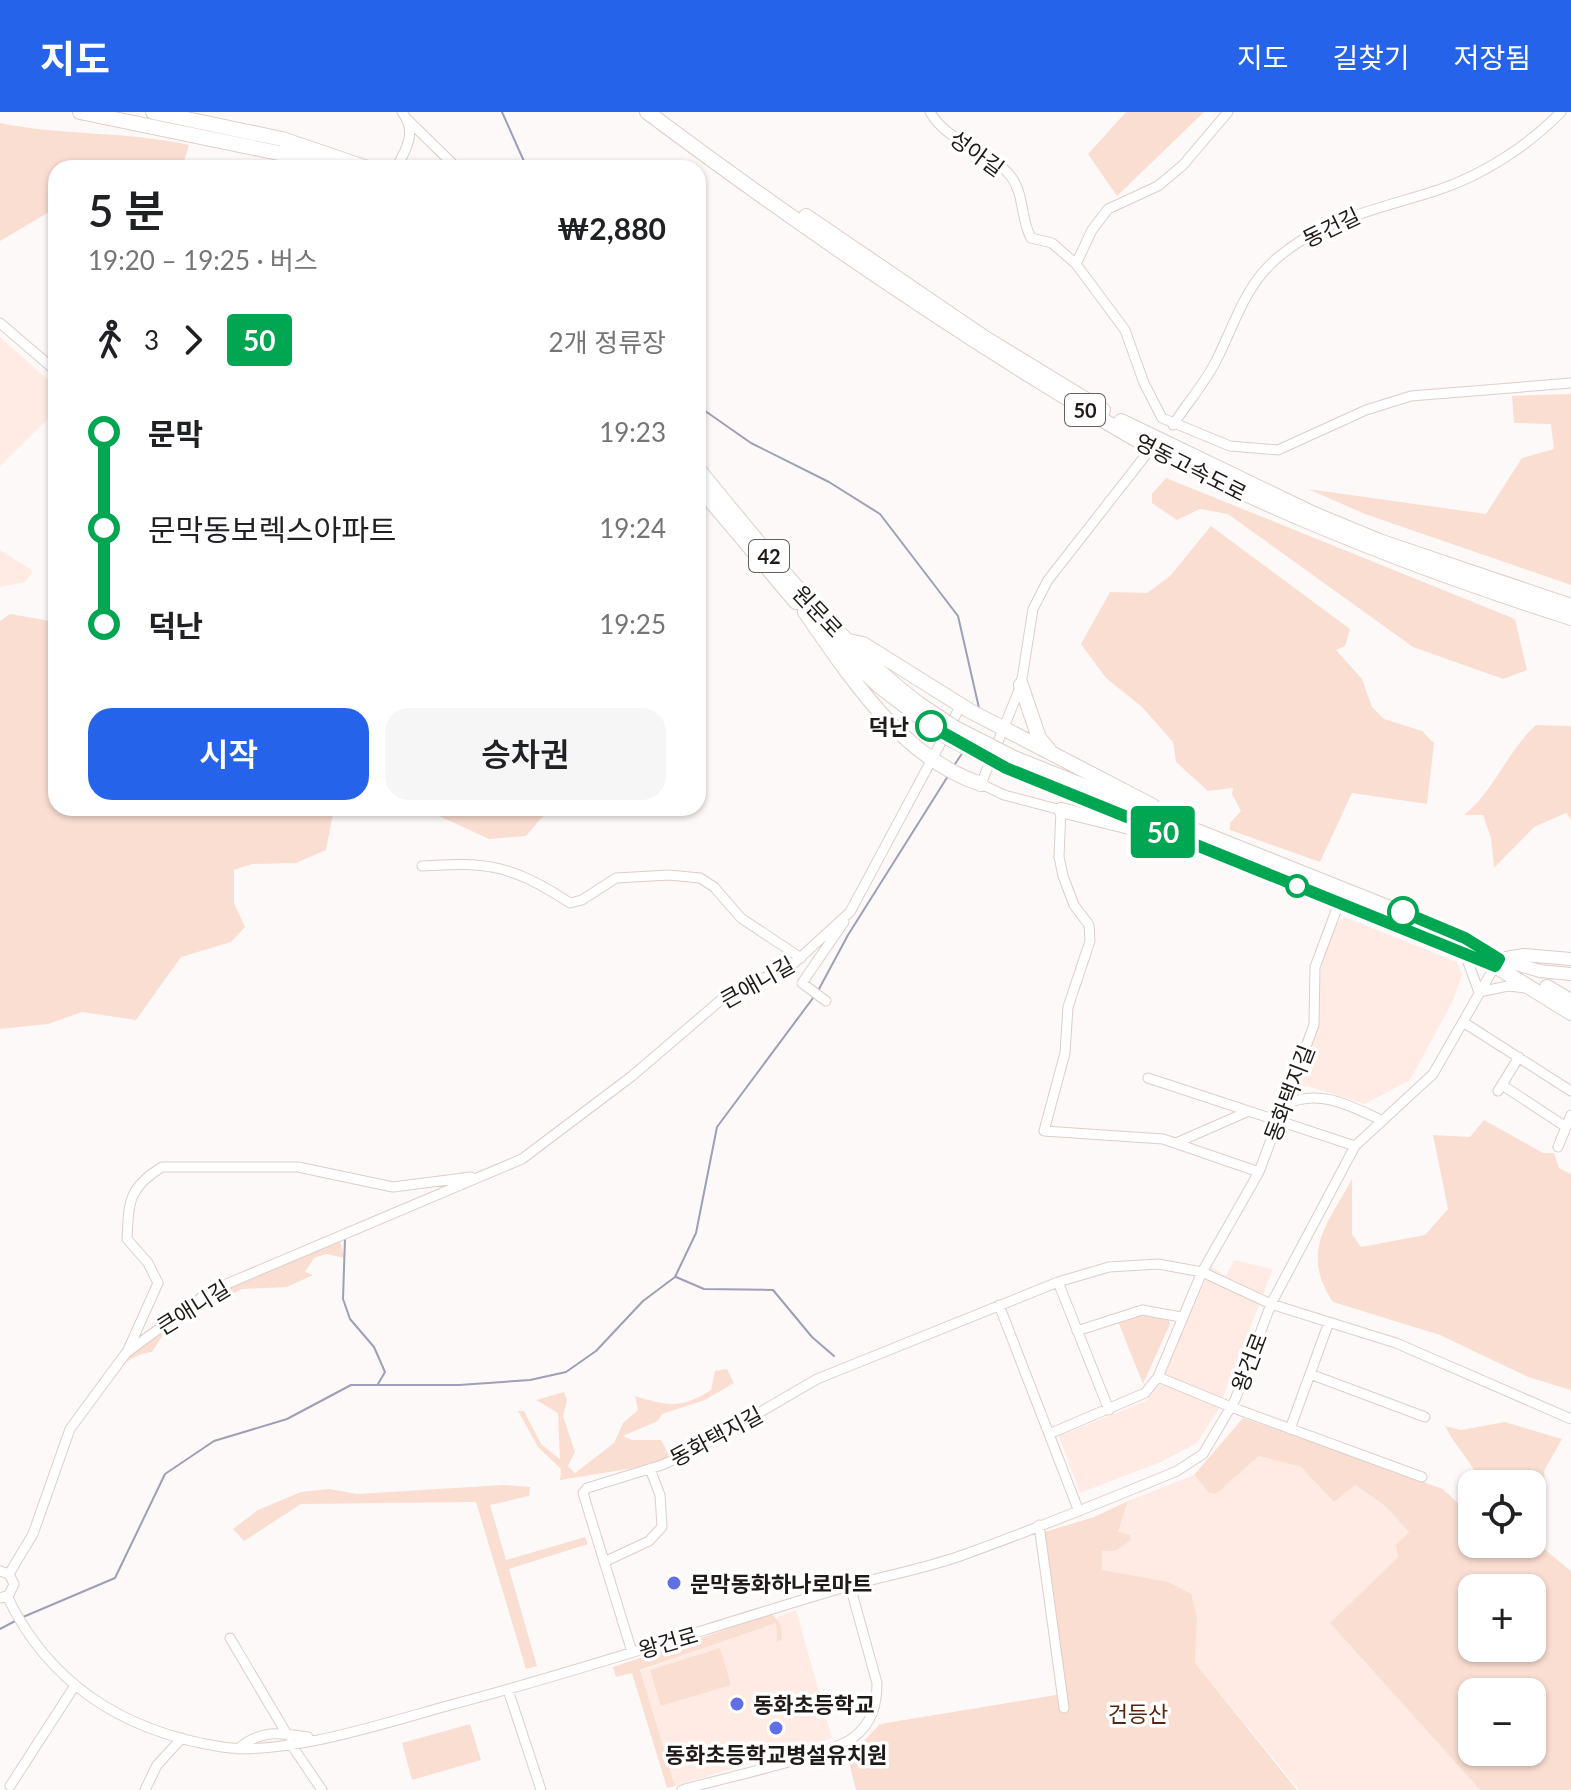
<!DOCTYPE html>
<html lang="ko">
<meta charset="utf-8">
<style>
:root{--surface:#fff;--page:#f6f6f6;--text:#202124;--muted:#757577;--accent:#2563eb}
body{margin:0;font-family:Lato,"Noto Sans KR",sans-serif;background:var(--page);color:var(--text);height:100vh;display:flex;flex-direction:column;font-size:30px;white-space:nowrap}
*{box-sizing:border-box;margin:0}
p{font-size:26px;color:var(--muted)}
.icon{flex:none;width:44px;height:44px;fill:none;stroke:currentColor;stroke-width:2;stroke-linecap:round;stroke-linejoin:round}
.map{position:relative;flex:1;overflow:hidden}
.drawer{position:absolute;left:48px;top:48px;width:658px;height:656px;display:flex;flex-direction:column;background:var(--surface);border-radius:24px;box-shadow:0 2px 6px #0004}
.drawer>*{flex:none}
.badge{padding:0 16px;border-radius:6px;font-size:28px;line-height:52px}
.tools{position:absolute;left:1458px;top:1358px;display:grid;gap:16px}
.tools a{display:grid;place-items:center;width:88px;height:88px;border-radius:16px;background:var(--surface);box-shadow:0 2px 6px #0004;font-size:40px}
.map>.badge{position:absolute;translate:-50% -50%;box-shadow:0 0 0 4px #fff}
.legs{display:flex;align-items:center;gap:12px;height:88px;padding:0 40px;font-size:26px}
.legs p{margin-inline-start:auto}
.overview{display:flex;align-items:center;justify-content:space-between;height:136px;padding:0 40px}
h1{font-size:44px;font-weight:600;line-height:60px}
.primary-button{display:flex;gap:16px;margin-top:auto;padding:16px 40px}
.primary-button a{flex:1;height:92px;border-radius:24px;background:var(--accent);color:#fff;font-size:32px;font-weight:600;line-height:92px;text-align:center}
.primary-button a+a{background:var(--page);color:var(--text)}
ul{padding:0 40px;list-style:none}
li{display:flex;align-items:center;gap:28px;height:96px;font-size:30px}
li i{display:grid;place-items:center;width:12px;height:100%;margin:0 10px;background:currentColor}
li i::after{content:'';width:20px;height:20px;margin:-10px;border:6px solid;border-radius:50%;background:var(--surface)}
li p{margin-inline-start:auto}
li:first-child i{background:linear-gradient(#0000 50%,currentColor 0)}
li:last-child i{background:linear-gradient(currentColor 50%,#0000 0)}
header{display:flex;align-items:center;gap:48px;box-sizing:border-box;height:112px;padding:0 40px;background:var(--accent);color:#fff}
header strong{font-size:38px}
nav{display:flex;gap:44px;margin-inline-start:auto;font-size:28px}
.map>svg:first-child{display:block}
.built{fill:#ffebe3}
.green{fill:#fbded2;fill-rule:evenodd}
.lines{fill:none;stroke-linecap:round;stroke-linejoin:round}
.stream{stroke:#9da0b6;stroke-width:2}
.minor-casing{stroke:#decec8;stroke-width:11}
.major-casing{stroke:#decec8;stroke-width:14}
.highway-casing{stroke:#decec8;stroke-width:16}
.minor{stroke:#fff;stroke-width:9}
.major{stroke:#fff;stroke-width:12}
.highway{stroke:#fff;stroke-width:14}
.highway-bridge-casing{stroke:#decec8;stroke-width:16;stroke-linecap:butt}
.highway-bridge{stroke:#fff;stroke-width:14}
.line-1-casing{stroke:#fff;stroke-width:18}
.line-1{stroke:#00a651;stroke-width:12}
.stop-1-dot{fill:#fff;stroke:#00a651;stroke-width:4}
.poi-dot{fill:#616fe7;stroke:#fff;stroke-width:3}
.labels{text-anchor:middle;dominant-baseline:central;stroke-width:7;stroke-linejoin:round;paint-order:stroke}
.shield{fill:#fff;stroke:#635f5d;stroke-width:2}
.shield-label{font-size:20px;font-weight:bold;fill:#201a18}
.street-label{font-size:22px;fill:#201a18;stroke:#fff}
.stop-label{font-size:22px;font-weight:bold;fill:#201a18;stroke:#fff;text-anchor:end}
.poi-label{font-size:22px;font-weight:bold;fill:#201a18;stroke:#fff;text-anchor:start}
.park-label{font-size:22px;fill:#58250d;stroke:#fff}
</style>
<header>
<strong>지도</strong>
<nav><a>지도</a><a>길찾기</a><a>저장됨</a></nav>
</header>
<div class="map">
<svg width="1571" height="1678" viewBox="0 0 1571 1678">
<rect width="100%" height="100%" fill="#fdf9f8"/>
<path class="built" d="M 0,225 L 56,275 L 56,299 L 0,354 Z
M 0,438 L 33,459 L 25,470 L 0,475 Z
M 1344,805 L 1457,850 L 1462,863 L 1452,891 L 1410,968 L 1365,992 L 1307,974 L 1292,981 L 1317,916 L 1318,874 L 1325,835 L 1336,812 Z
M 1234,1148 L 1273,1157 L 1218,1298 L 1197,1331 L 1161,1350 L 1080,1381 L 1059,1324 L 1146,1289 L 1160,1272 L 1211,1155 L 1226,1164 Z
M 1259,1344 L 1301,1355 L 1334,1390 L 1354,1373 L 1385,1394 L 1409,1420 L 1398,1445 L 1330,1511 L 1480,1678 L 1299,1678 L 1195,1551 L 1197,1506 L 1102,1458 L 1102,1439 L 1118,1420 L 1128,1389 L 1194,1363 L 1209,1381 L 1216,1382 Z
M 796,1498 L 832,1626 L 675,1674 L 640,1559 L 774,1511 L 778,1505 Z"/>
<path class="green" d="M 1126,0 L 1204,0 L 1117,84 L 1088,42 Z
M 0,11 C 63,24 127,19 189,33 L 182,56 L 56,56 L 56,96 L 0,129 Z
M 1571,282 L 1571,473 L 1365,402 L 1308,377 L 1486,402 L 1522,346 L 1554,337 L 1551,312 L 1514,311 L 1512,284 Z
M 1166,366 L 1515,507 L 1527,558 L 1503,567 L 1413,535 L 1228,402 L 1200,397 L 1177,408 L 1152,391 L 1152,382 Z
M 1211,414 L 1350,517 L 1345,534 L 1336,538 L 1362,567 L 1372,595 L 1384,607 L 1422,619 L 1434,631 L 1427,692 L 1352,681 L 1320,750 L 1230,718 L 1230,711 L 1241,699 L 1232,682 L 1233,676 L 1208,679 L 1176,650 L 1173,630 L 1142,595 L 1106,566 L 1081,532 L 1110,480 L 1147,481 L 1170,464 Z
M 10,502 L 56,510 L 56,696 L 334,696 L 326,738 L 296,751 L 252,752 L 234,758 L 234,791 L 245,815 L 231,830 L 181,845 L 136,908 L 82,900 L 48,912 L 0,917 L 0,509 Z
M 1536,613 L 1571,614 L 1571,707 L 1566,701 L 1534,715 L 1494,756 L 1491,726 L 1483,703 L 1464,703 C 1495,678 1507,639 1536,613 Z
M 432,696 L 550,696 L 526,724 L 489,727 L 437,703 Z
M 1484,1008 L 1543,1041 L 1554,1041 L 1559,1056 L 1571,1062 L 1571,1278 L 1528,1265 L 1440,1223 L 1333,1190 C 1300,1140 1327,1113 1352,1067 L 1352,1122 L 1361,1135 L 1425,1123 L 1448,1097 L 1433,1023 L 1470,1025 Z
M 340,1129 L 345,1146 L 326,1142 L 314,1146 L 305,1160 L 313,1163 L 287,1175 L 242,1177 L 204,1196 L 193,1197 L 182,1209 L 172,1209 L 152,1240 C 126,1242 108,1268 88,1285 C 112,1257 137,1230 167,1207 C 208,1176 290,1145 340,1129 Z
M 1150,1202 L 1168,1206 L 1170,1212 L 1143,1272 L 1117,1207 Z
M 727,1257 L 734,1271 L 705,1288 L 662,1302 L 658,1309 L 623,1324 L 632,1328 L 661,1328 L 671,1346 L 628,1357 L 560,1368 L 561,1357 L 538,1335 L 518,1299 L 524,1299 L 541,1332 L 560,1347 L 558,1301 L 536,1288 L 564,1280 L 567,1288 L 563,1304 L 575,1340 L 568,1354 L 575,1361 L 614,1331 L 623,1311 L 638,1298 L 635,1284 C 667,1294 682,1297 711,1278 L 715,1259 Z
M 1243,1306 L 1443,1377 L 1468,1401 L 1472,1400 L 1472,1432 L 1532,1432 L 1532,1427 L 1571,1459 L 1571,1678 L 1480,1678 L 1330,1511 L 1398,1445 L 1396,1433 L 1409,1420 L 1385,1394 L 1355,1373 L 1334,1390 L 1301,1355 L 1259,1344 L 1216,1382 L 1209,1381 L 1194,1363 ZM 1472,1476 L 1532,1476 L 1532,1536 L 1472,1536 ZM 1472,1580 L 1532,1580 L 1532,1640 L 1472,1640 Z
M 1505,1310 L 1562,1327 L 1544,1359 L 1546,1385 L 1532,1390 L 1532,1372 L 1480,1372 C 1473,1350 1455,1335 1445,1314 L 1461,1318 Z
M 503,1373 L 530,1375 L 529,1384 L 490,1393 L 506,1448 L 585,1425 L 588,1432 L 509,1457 L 537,1554 L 526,1557 L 476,1390 L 301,1392 L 244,1429 L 233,1417 L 258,1398 L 301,1380 L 329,1377 L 357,1382 Z
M 1128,1389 L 1118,1420 L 1130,1423 L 1131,1428 L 1115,1439 L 1102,1439 L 1102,1458 L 1168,1470 L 1191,1482 L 1197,1506 L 1195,1551 L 1297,1678 L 856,1678 L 846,1639 L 862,1631 L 880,1612 L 1062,1582 L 1041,1421 L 1094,1405 Z
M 773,1502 L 781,1514 L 782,1527 L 777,1530 L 776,1511 L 640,1558 L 675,1674 L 667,1676 L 632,1561 L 616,1565 L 613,1555 Z
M 720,1536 L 731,1573 L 661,1594 L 650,1558 Z
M 470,1612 L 481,1648 L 412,1668 L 402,1631 Z"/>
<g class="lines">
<path class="stream" d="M 502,0 L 527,56
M 698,294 L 751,331 L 829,370 L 880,402 L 958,504 L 979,596
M 953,655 L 963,640
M 819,877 L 848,823 L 948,664
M 345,1126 L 343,1187 L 350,1207 L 374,1235 L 385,1260 L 378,1272
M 676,1165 L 704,1177 L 773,1178 L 812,1225 L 834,1244
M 23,1505 L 115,1466 L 165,1362 L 214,1329 L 287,1307 L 351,1273 L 459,1273 L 530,1268 L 566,1260 L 596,1239 L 643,1189 L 675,1165 L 696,1121 L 717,1015 L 813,886
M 0,1517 L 17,1508"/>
<defs>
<path id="minor" d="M 930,0 C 949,33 990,36 1012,66 C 1024,83 1021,108 1031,126 L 1052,131 L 1076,152 L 1125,218 L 1144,271 L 1162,306 L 1230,334 L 1278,338 L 1366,298 L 1411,284 L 1571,271
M 408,8 L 457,56
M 396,56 C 407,37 417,19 402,0
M 1076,152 L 1092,118 L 1108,97 L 1158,74 L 1183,53 L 1228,0
M 0,211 L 56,259
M 1173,313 C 1187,291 1206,270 1217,247 C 1235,211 1245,174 1276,147 C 1323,106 1380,97 1438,78 C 1483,63 1528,34 1561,0
M 1145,344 L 1048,468 L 1033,497 L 1021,573 L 981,672 L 1004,683 L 1061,698 L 1059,745 L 1063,764 L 1074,793 L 1089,813 L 1090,829 L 1068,895 L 1065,941 L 1044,1019 L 1163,1027 L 1259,1060
M 422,754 C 489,749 513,754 570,791 L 582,788 L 616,766 L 669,763 L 700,766 L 714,775 L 741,806 L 801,846
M 1465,842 L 1479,880 L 1508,874 L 1526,876
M 826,889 L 802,871 L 844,810
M 1463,910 L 1571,979
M 1148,966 L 1355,1034
M 1502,973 L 1566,1015
M 1498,979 L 1519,945
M 1284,993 C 1318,976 1349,993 1381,1008
M 1176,1031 L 1249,999
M 1558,1035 L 1571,1003
M 1058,1170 L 1109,1298
M 999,1193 L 1078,1397
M 1077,1219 L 1142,1198 L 1181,1205
M 128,1238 L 158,1171 L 148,1151 L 127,1127 C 129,1089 128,1076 162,1055 L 298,1055 L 393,1075 L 471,1065
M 1310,1262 L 1425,1305
M 1158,1265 L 1231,1295 L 1422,1365
M 1290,1317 L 1329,1210
M 1049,1322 L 1145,1281 L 1158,1265 L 1202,1160 L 1259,1060 L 1284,993 L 1314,913 L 1315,855 L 1339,791
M 1039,1413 L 1064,1596
M 604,1450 L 649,1429 L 662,1415 L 660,1383 L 650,1357
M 0,1459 L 9,1462 L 14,1472 L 9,1483 L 0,1486
M 9,1462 L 33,1422 L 70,1317 L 126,1241 L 210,1179 L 522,1047 L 632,964 L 729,881 L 791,854 L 850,800 L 961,593
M 7,1484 C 50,1574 126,1620 222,1635 C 285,1645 391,1609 454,1592 C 588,1557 719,1512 852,1473 C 889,1463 927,1456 963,1443 C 1035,1417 1107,1388 1177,1359 L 1203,1342 L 1235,1288 L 1271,1192 L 1355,1034 L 1433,962 L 1495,854
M 230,1526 L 285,1619
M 632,1540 L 583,1381 L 587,1376 L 662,1353 L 697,1337 L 817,1267 L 1058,1170 L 1109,1155 L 1158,1152 L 1202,1160 L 1271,1192 L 1396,1231 L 1571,1307
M 508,1578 L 541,1678
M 290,1631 L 322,1678
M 238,1637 C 260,1617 282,1621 308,1625
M 10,1674 L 74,1575
M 145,1678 L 157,1653 L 182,1626
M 682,1678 C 718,1667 830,1644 854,1625 C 872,1611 877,1593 877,1571 L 847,1463"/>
<path id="major" d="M 1506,846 L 1524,843 L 1571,847
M 1499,847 L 1540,859 L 1571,862"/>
<path id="highway" d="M 80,0 L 313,48 L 334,56
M 153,0 L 282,27 L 367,56
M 647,0 C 777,97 909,189 1047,274 C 1085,297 1122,321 1161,341 C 1293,409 1430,461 1571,506
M 806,104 L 985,226 L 1103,298
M 1121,309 L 1314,402 L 1379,429 L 1571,494
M 698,357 C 767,441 833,526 919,592
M 698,374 L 796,490
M 805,500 C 851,566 902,646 981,672
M 826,523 L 879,574 L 913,600
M 844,528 L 863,532 L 970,599 L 1153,694
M 1021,573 L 1039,626 L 1049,638
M 1014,646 L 1465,826 L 1505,850
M 1006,656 L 1495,854 L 1571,901
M 1061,698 L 1142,718
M 1547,875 L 1571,889"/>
</defs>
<use href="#minor" class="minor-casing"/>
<use href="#major" class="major-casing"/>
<use href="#highway" class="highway-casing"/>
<use href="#minor" class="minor"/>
<use href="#major" class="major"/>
<use href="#highway" class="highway"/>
<defs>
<path id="highway-bridge" d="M 919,592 L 955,616 L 1014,646
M 913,600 L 950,627 L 1006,656"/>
</defs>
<use href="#highway-bridge" class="highway-bridge-casing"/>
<use href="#highway-bridge" class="highway-bridge"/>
</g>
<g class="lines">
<defs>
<path id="line-1" d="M 931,614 L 1006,656 L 1495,854 L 1499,847 L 1465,826 L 1403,800"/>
</defs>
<use href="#line-1" class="line-1-casing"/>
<use href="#line-1" class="line-1"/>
</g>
<g class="stop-1-dot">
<circle cx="931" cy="614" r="14"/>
<circle cx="1297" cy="774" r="10"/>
<circle cx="1403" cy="800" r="14"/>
</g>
<g class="poi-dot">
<circle cx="674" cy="1471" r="8"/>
<circle cx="737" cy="1592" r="8"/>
<circle cx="776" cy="1616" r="8"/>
</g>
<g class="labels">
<g class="shield">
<rect x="1065" y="282" width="40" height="32" rx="6"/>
<rect x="749" y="428" width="40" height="32" rx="6"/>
</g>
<g class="shield-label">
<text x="1085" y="298">50</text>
<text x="769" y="444">42</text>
</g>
<g class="street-label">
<text transform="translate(977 41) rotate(36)">성아길</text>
<text transform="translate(1331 115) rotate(-26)">동건길</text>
<text transform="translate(1191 355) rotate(27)">영동고속도로</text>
<text transform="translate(818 499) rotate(47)">원문로</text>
<text transform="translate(757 870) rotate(-29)">큰애니길</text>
<text transform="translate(1289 981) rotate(-69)">동화택지길</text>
<text transform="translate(193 1195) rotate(-32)">큰애니길</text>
<text transform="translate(1249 1250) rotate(-69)">왕건로</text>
<text transform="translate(716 1324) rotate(-28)">동화택지길</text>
<text transform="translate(668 1530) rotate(-16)">왕건로</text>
</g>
<g class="stop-label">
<text x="909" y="614">덕난</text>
</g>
<g class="poi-label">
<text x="690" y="1471">문막동화하나로마트</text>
<text x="753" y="1592">동화초등학교</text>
<text x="776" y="1642" text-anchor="middle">동화초등학교병설유치원</text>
</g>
<g class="park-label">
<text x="1138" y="1601">건등산</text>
</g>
</g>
</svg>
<div class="tools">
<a><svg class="icon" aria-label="locate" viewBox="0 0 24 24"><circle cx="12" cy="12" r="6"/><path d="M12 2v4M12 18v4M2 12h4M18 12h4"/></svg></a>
<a>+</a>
<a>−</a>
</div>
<b class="badge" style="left:1163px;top:720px;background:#00a651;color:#fff">50</b>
<section class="drawer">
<div class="overview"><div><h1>5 분</h1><p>19:20 – 19:25 · 버스</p></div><b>₩2,880</b></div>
<div class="legs"><svg class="icon" aria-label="walk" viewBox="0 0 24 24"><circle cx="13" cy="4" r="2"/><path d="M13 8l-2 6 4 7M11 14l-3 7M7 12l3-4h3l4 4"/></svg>3<svg class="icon" aria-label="forward" viewBox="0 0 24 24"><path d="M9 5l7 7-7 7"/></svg><b class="badge" style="background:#00a651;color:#fff">50</b><p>2개 정류장</p></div>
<ul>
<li><i style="color:#00a651"></i><b>문막</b><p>19:23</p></li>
<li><i style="color:#00a651"></i><span>문막동보렉스아파트</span><p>19:24</p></li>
<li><i style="color:#00a651"></i><b>덕난</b><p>19:25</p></li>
</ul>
<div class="primary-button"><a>시작</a><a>승차권</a></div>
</section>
</div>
